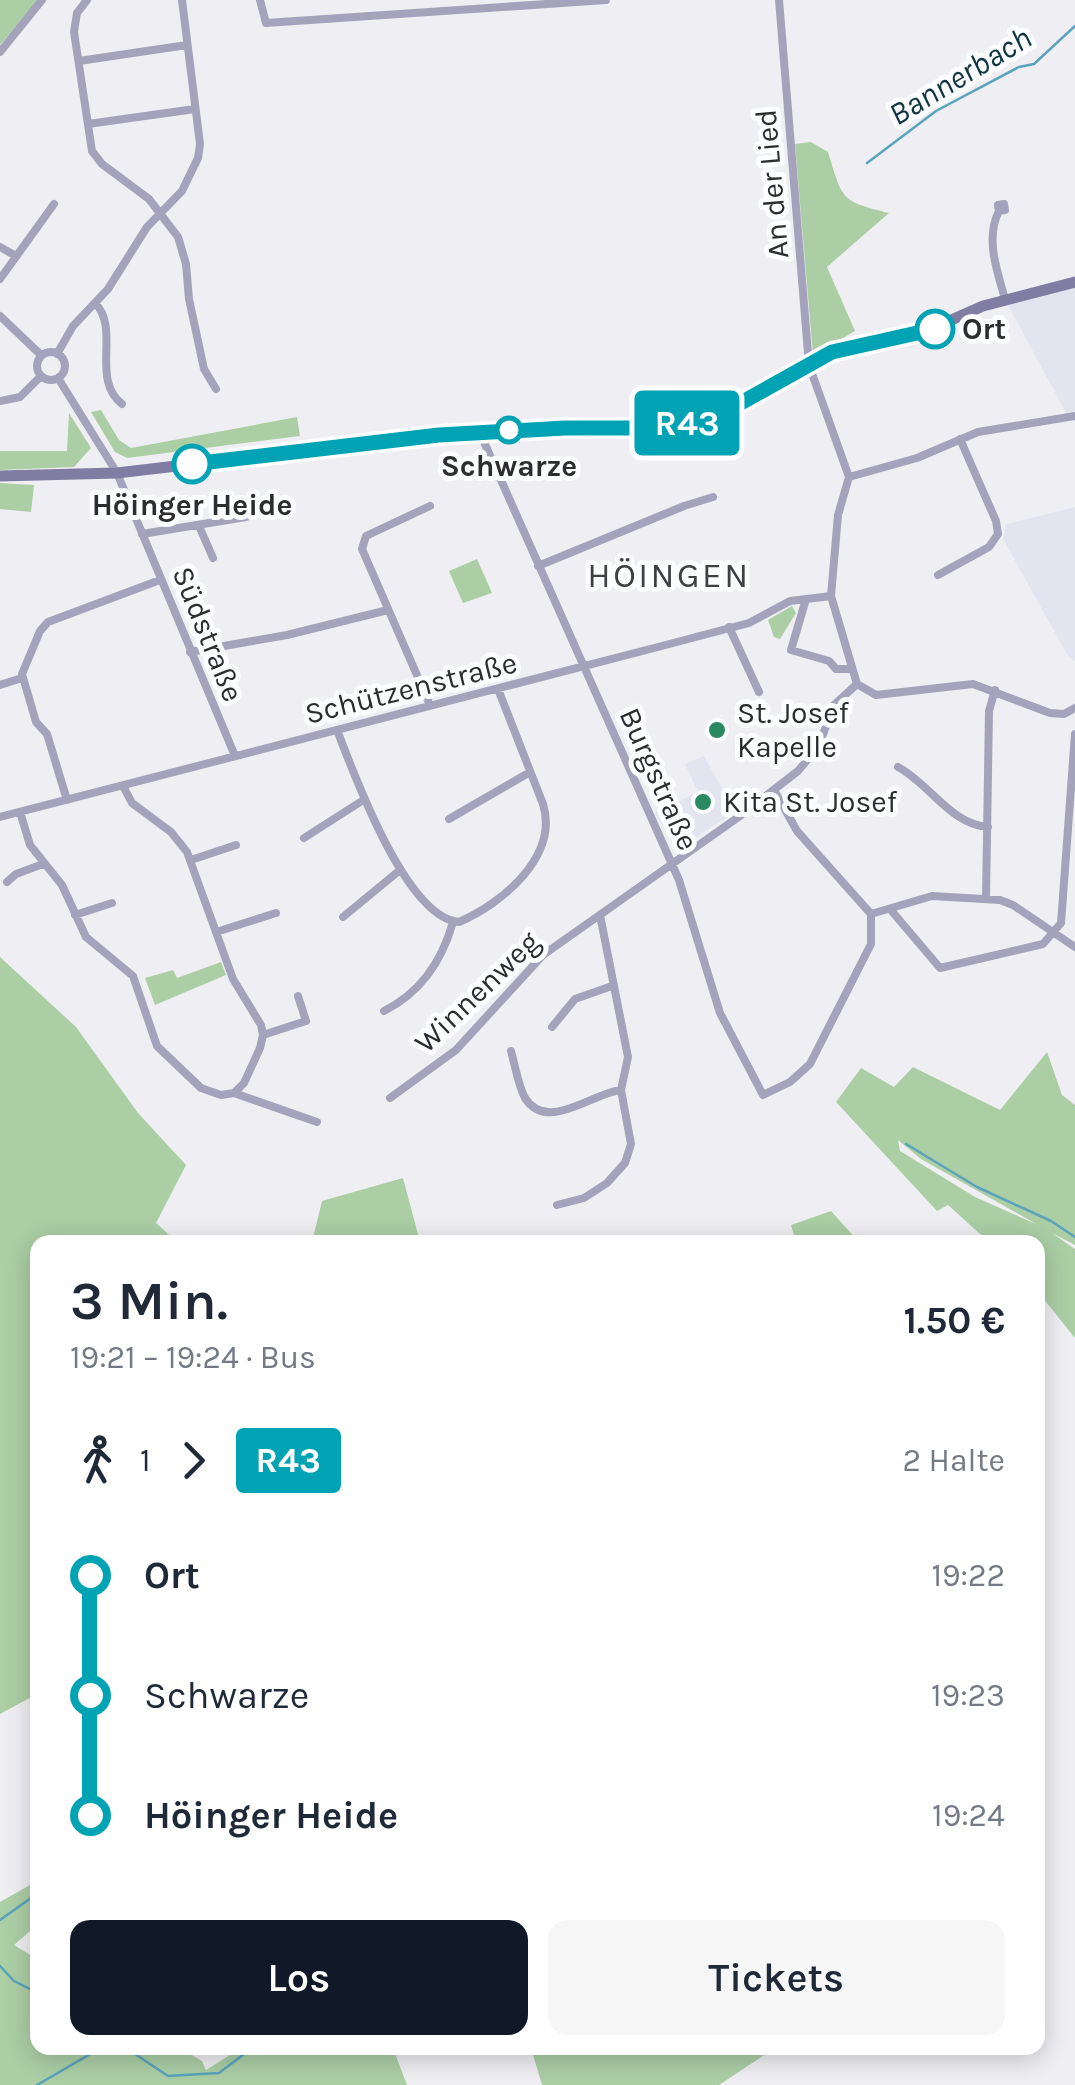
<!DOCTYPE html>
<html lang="de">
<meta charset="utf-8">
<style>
:root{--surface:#fff;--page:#f6f6f7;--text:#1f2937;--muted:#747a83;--accent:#111827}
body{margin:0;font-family:Karla,sans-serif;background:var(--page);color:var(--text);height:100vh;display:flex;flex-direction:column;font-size:38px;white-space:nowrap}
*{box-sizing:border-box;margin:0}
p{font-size:32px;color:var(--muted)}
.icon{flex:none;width:55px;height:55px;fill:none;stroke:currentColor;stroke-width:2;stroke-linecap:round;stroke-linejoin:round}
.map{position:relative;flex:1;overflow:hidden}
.side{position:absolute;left:30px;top:1235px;width:1015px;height:820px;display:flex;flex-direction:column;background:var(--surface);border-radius:20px;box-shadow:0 5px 25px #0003}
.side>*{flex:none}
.badge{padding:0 20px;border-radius:8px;font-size:35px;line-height:65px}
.map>.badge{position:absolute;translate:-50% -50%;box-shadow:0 0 0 5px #fff}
.legs{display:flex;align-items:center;gap:15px;height:110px;padding:0 40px;font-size:32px}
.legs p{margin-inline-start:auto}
.summary{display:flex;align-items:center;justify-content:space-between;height:170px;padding:0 40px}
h1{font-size:55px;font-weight:600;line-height:75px}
.primary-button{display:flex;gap:20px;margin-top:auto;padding:20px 40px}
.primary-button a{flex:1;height:115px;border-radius:20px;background:var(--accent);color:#fff;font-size:40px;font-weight:600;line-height:115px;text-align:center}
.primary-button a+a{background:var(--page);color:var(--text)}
ul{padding:0 40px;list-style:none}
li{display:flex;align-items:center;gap:35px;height:120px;font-size:38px}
li i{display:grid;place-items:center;width:15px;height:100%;margin:0 12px;background:currentColor}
li i::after{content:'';width:25px;height:25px;margin:-12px;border:8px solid;border-radius:50%;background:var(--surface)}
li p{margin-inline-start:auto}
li:first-child i{background:linear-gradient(#0000 50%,currentColor 0)}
li:last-child i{background:linear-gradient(currentColor 50%,#0000 0)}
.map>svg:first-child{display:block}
.built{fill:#e2e4ef}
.green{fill:#abcea5;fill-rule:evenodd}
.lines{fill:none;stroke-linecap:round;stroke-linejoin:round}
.stream{stroke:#5aa3bc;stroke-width:2.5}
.street{stroke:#a5a2bc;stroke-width:8}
.secondary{stroke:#817ca1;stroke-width:11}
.line-1-casing{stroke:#fff;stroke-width:22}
.line-1{stroke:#00a3b4;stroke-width:15}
.stop-1-dot{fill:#fff;stroke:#00a3b4;stroke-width:5}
.poi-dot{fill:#2a8960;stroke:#fcfdff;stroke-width:4}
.labels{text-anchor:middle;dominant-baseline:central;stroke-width:10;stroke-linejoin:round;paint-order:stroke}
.street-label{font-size:30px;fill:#2d2d2f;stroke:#fcfdff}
.stop-label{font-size:30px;font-weight:bold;fill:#2d2d2f;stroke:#fcfdff}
.poi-label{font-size:30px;fill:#2d2d2f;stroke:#fcfdff;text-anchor:start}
.water-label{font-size:32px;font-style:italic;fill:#113540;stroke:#fcfdff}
.quarter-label{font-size:35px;letter-spacing:2.5px;fill:#404043;stroke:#fcfdff}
</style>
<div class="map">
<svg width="1075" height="2085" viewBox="0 0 1075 2085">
<rect width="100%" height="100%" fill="#efeff3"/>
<path class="built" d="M 1075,287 L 1075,422 L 1065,411 L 1008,305 Z
M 1075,507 L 1075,661 L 1068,656 L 1003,539 L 1006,524 Z
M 704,756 L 735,812 L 684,845 L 675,847 L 655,813 L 698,792 L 685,764 Z"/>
<path class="green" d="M 0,0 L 38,0 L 0,45 Z
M 811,142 L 828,152 C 843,200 840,201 889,213 L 827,267 L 855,331 L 813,355 L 795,144 Z
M 101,410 L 119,440 L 131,448 L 297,417 L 300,436 L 127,458 L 115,452 L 91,412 Z
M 69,413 L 91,448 L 74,467 L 0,470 L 0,451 L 67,451 Z
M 0,483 L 34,485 L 31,512 L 0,509 Z
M 477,559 L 492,593 L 463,603 L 449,571 Z
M 792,606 L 796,613 L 780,639 L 774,637 L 768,620 Z
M 0,957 L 76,1027 L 138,1113 L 186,1165 L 156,1223 L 177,1242 L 38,1242 L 37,1694 L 0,1714 Z
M 221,962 L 226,975 L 155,1005 L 145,978 L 173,970 L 177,978 Z
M 1047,1052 L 1062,1095 L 1075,1105 L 1075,1245 L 1052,1233 L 1075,1249 L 1075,1338 L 1038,1292 L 1038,1242 L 989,1242 L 948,1205 L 937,1211 L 836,1102 L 861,1068 L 894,1087 L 913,1067 L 1000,1110 ZM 898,1140 L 921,1159 L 1038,1225 L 975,1197 L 900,1151 Z
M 403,1178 L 420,1242 L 312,1242 L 322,1201 Z
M 831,1211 L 859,1242 L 796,1242 L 791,1225 Z
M 37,1881 L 37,1925 L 14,1945 L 37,1959 L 38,2048 L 180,2048 L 202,2061 L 206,2070 L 241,2048 L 393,2048 L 407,2085 L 0,2085 L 0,1902 Z
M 531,2048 L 775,2048 L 719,2085 L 542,2085 Z"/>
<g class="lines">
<path class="stream" d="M 867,163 L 936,111 L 1019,67 L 1034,64 L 1075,26
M 906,1144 L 977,1187 L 1051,1221 L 1075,1237
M 0,1920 L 38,1893
M 0,1966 L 14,1981 L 38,1993
M 126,2048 L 168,2076 L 219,2073 L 252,2048
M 37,2085 L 92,2053 L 109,2048"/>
<path class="street" d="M 87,0 L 77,13 L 74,32 L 92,151 L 102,164 L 149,199 L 178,237 L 186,264 L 189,299 L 204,369 L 216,389
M 260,0 L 266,23 L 606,0
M 779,0 L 809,365 L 849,477 L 838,515 L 831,596 L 857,684 L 876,695 L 973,684 L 1050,713 L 1064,714 L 1075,708
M 0,52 L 42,0
M 79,61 L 187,45
M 88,124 L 195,109
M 999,211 L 998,205 L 1004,204 L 1005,210 L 999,211 C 985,238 997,271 1005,299
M 0,247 L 16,256
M 0,279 L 54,204
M 95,303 C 121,329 90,379 122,404
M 0,316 L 41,355
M37 366a14 14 0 1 1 28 0a14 14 0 1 1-28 0Z
M 57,354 L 73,326 L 108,289 L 147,227 L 182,191 L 198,158 L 200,144 L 182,0
M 58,378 L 117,473 L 235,756
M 0,401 L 20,397 L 41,376
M 480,433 L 679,880 L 720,1013 L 763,1095 L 790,1082 L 810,1064 L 871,944 L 871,914 L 797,831 L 774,790
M 849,477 L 917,458 L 978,432 L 1075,416
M 199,526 L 213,558
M 142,534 L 246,517
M 538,566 L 684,506 L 713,497
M 938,575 L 989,547 L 998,534 L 996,521 L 960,439
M 806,599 L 791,650 L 829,661 L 836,669 L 852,669
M 729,627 L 759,692
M 190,652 L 287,635 L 388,610
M 0,685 L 22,678
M 430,705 L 362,549 L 366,536 L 430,506
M 337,730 C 354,774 406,918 459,922 C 503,903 559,856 543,804 L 498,689
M 898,767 C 930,784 950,824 988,827
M 67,800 L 47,734 L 36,722 L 22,674 L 40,631 L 48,622 L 160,580
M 20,812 L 30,845 L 62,885 L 86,937 L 133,976 L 157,1046 L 201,1088 L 221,1095 L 234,1093 L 244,1083 L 260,1048 L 263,1035 L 261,1025 L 233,979 L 187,852 L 171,832 L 132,803 L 123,786
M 0,817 L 658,647 L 749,623 L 790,601 L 831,596
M 449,819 L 530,772
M 304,838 L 365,799
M 191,860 L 236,845
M 7,882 L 16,874 L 43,864
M 986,898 L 989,711 L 995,690
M 890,909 L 940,968 L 1043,944 L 1061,923 L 1075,734
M 871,914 L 932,896 L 1000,900 L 1013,905 L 1075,947
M 75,915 L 112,903
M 343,917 L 400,870
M 216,932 L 276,913
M 384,1011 C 420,993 442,961 453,922
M 552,1027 L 575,999 L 612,986
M 263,1035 L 306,1021 L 298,996
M 511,1051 C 515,1065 518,1085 525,1098 C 547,1133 592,1093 621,1090
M 234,1093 L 317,1122
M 390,1098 L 456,1050 L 543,955 L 740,816 L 798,771 L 819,746 L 833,706 L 857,684
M 557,1205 L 584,1198 L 607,1183 L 625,1163 L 631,1144 L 621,1090 L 628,1057 L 600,915"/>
<path class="secondary" d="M 0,476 L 117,473 L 439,435 L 565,428 L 659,428 L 688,423 L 730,409 L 832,352 L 870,342 L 915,336 L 983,306 L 1075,282"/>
</g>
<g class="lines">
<defs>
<path id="line-1" d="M 192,464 L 439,435 L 565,428 L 658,428 L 688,423 L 730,409 L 832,352 L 935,329"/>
</defs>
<use href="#line-1" class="line-1-casing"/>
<use href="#line-1" class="line-1"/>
</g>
<g class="stop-1-dot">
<circle cx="935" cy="329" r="18"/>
<circle cx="509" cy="430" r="12"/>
<circle cx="192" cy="464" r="18"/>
</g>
<g class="poi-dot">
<circle cx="717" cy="730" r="10"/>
<circle cx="703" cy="802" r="10"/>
</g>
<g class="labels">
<g class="street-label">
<text transform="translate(772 184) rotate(-95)">An der Lied</text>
<text transform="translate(208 634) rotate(68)">Südstraße</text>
<text transform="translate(411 688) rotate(-14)">Schützenstraße</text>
<text transform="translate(659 779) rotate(66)">Burgstraße</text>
<text transform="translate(477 992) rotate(-44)">Winnenweg</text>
</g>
<g class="stop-label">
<text x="962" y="329" text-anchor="start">Ort</text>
<text x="509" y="466">Schwarze</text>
<text x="192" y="505">Höinger Heide</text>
</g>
<g class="poi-label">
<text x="737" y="713">St. Josef<tspan x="737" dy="34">Kapelle</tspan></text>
<text x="723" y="802">Kita St. Josef</text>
</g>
<g class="water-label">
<text transform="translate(960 76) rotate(-31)">Bannerbach</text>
</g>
<g class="quarter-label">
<text x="669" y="575">HÖINGEN</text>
</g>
</g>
</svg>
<b class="badge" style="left:687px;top:423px;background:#00a3b4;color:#fff">R43</b>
<section class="side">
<div class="summary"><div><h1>3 Min.</h1><p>19:21 – 19:24 · Bus</p></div><b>1.50 €</b></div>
<div class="legs"><svg class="icon" aria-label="walk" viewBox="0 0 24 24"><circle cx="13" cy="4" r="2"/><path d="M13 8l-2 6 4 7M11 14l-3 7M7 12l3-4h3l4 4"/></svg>1<svg class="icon" aria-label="forward" viewBox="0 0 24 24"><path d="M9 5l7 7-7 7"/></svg><b class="badge" style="background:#00a3b4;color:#fff">R43</b><p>2 Halte</p></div>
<ul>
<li><i style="color:#00a3b4"></i><b>Ort</b><p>19:22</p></li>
<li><i style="color:#00a3b4"></i><span>Schwarze</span><p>19:23</p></li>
<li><i style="color:#00a3b4"></i><b>Höinger Heide</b><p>19:24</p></li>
</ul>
<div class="primary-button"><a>Los</a><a>Tickets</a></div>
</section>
</div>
